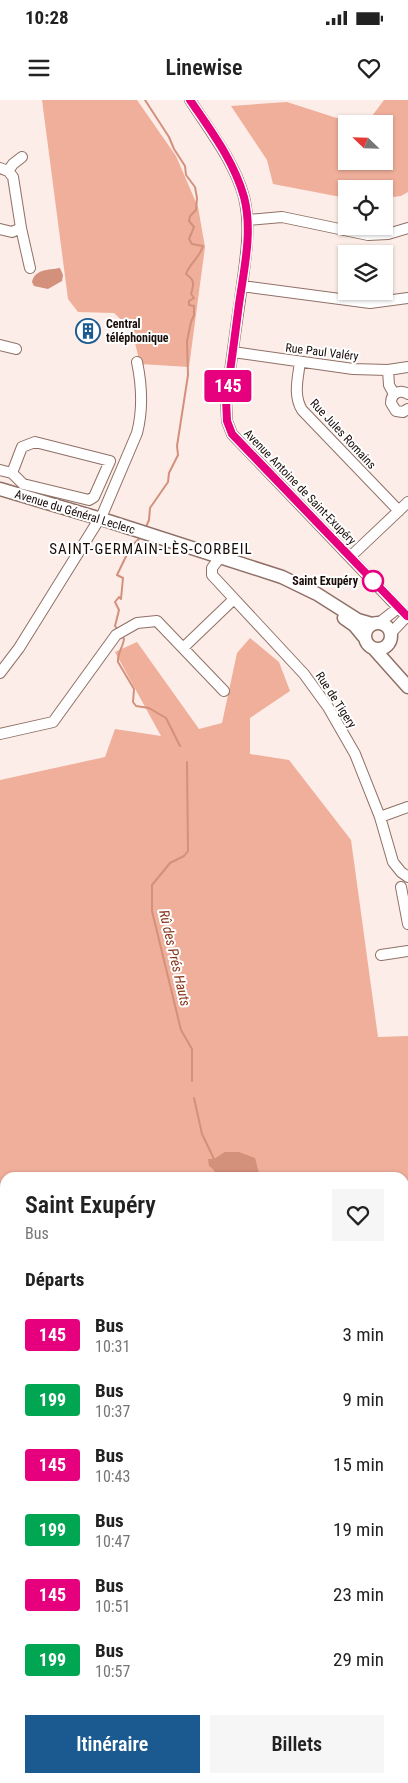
<!DOCTYPE html>
<html lang="fr">
<meta charset="utf-8">
<style>
:root{--surface:#fff;--page:#f6f6f6;--text:#222;--muted:#767676;--accent:#1a5a90}
body{margin:0;font-family:"Roboto Condensed",sans-serif;background:var(--page);color:var(--text);height:100vh;display:flex;flex-direction:column;font-size:19px;white-space:nowrap}
*{box-sizing:border-box;margin:0}
p{font-size:16px;color:var(--muted)}
.icon{flex:none;width:28px;height:28px;fill:none;stroke:currentColor;stroke-width:2;stroke-linecap:round;stroke-linejoin:round}
.map{position:relative;flex:1;overflow:hidden}
.drawer{position:absolute;left:0px;top:1072px;width:409px;height:611px;display:flex;flex-direction:column;background:var(--surface);border-radius:15px 15px 0 0;box-shadow:0 1px 4px #0004}
.drawer>*{flex:none}
.badge{padding:0 10px;border-radius:4px;font-size:18px;line-height:32px}
.needle{width:32px;rotate:293deg}
.tools{position:absolute;left:338px;top:15px;display:grid;gap:10px}
.tools a{display:grid;place-items:center;width:55px;height:55px;border-radius:0px;background:var(--surface);box-shadow:0 1px 4px #0004;font-size:25px}
.map>.badge{position:absolute;translate:-50% -50%;box-shadow:0 0 0 2px #fff}
h2{padding:0 25px;font-size:19px;line-height:45px}
.round{display:grid;place-items:center;flex:none;width:52px;height:52px;border-radius:0px;background:var(--page)}
.summary{display:flex;align-items:center;justify-content:space-between;height:85px;padding:0 25px}
h1{font-size:24px;font-weight:600;line-height:38px}
.button{display:flex;gap:10px;margin-top:auto;padding:10px 25px}
.button a{flex:1;height:58px;border-radius:0px;background:var(--accent);color:#fff;font-size:20px;font-weight:600;line-height:58px;text-align:center}
.button a+a{background:var(--page);color:var(--text)}
ul{padding:0;list-style:none}
li{display:flex;align-items:center;gap:15px;height:65px;padding:0 25px}
li div{flex:1}
li b{display:block;font-size:19px}
li em{font-style:normal}
li .badge{min-width:55px;font-weight:700;text-align:center}
.status{display:flex;justify-content:space-between;align-items:center;height:35px;padding:0 25px;background:var(--surface);direction:ltr}
.status svg{height:14px;fill:currentColor}
header{display:flex;justify-content:space-between;align-items:center;height:65px;padding:0 25px;background:var(--surface);font-size:22px;font-weight:600}
.map>svg:first-child{display:block}
.green{fill:#efaf9a;fill-rule:evenodd}
.water{fill:#d3907b}
.lines{fill:none;stroke-linecap:round;stroke-linejoin:round}
.stream{stroke:#d3907b;stroke-width:2}
.minor-casing{stroke:#907066;stroke-width:12}
.major-casing{stroke:#907066;stroke-width:15}
.minor{stroke:#fff;stroke-width:10}
.major{stroke:#fff;stroke-width:12}
.line-casing{stroke:#fff;stroke-width:11}
.line{stroke:#e6007e;stroke-width:8}
.stop-dot{fill:#fff;stroke:#e6007e;stroke-width:2.5}
.labels{text-anchor:middle;dominant-baseline:central;stroke-width:4;stroke-linejoin:round;paint-order:stroke}
.poi-label{font-size:12px;font-weight:bold;fill:#180c09;stroke:#fff;text-anchor:start}
.street-label{font-size:12px;fill:#180c09;stroke:#fff}
.stop-label{font-size:12px;font-weight:bold;fill:#180c09;stroke:#fff;text-anchor:end}
.water-label{font-size:14px;font-style:italic;fill:#87371c;stroke:#fff}
.quarter-label{font-size:15px;letter-spacing:1px;fill:#180c09;stroke:#fff}
</style>
<div class="status"><b>10:28</b><svg viewBox="0 0 49 12"><path d="M0 12V9h3v3zM5 12V6h3v6zM10 12V3h3v9zM15 12V0h3v12zM26 1h20v11H26zM47 4h2v5h-2z"/></svg></div>
<header><svg class="icon" aria-label="menu" viewBox="0 0 24 24"><path d="M4 6h16M4 12h16M4 18h16"/></svg>Linewise<svg class="icon" aria-label="heart" viewBox="0 0 24 24"><path d="M12 20l-8-8c-3-5 5-10 8-4 3-6 11-1 8 4z"/></svg></header>
<div class="map">
<svg width="408" height="1683" viewBox="0 0 408 1683">
<rect width="100%" height="100%" fill="#fcede8"/>
<path class="green" d="M 42,0 L 137,0 L 176,56 L 198,107 L 205,147 L 189,267 L 140,264 L 132,230 L 114,213 L 78,212 L 68,199 Z
M 384,0 L 408,0 L 408,92 L 401,96 L 384,98 L 384,89 L 346,89 L 346,98 L 273,84 L 267,60 L 231,6 L 287,2 L 346,21 L 372,16 ZM 346,24 L 384,24 L 384,61 L 346,61 Z
M 250,538 L 279,562 L 290,591 L 250,618 L 250,654 L 289,660 L 351,740 L 378,937 L 408,936 L 408,1521 L 404,1521 L 404,1078 L 5,1078 L 5,1648 L 0,1647 L 0,680 L 105,657 L 115,629 L 161,636 L 115,552 L 137,542 L 199,629 L 222,623 L 237,553 Z
M 408,1562 L 408,1666 L 404,1667 L 404,1563 Z
M 109,1679 L 341,1679 L 314,1683 L 123,1683 Z"/>
<path class="water" d="M 60,168 L 63,175 L 62,181 L 48,189 L 34,186 L 32,182 C 35,169 48,170 60,168 Z
M 225,1052 L 239,1052 L 255,1058 L 260,1077 L 217,1077 L 213,1069 L 209,1066 L 208,1059 L 214,1059 Z"/>
<g class="lines">
<path class="stream" d="M 145,0 L 169,37 L 174,49 L 185,66 L 186,75 L 195,87 L 197,98 L 196,110 L 190,116 L 189,121 L 194,127 L 189,139 L 192,144 L 203,146 C 200,157 190,163 186,174 C 195,180 194,184 191,194 L 194,198 L 189,201 L 189,205 L 194,206 L 194,215 L 191,222 L 187,241 L 188,275 L 177,346 L 178,355 L 169,373 L 168,382 L 150,408 L 149,420 L 145,429
M 118,530 L 115,526 L 119,510 L 115,502 L 119,497 L 121,499 L 123,478 L 117,475 L 131,446 L 141,437
M 122,536 L 124,539 C 123,547 117,554 118,562 L 134,589 L 133,602 L 136,606 L 149,608 L 166,618 L 180,646
M 187,662 L 188,751 L 184,756 L 170,763 L 152,785 L 152,811 L 181,930 L 192,949 L 192,981
M 194,998 L 202,1034 L 214,1059
M 404,1250 L 408,1252
M 404,1426 L 408,1421"/>
<defs>
<path id="minor" d="M 190,0 C 210,31 234,61 244,97 C 252,130 244,167 240,200 C 235,233 231,266 226,299 L 227,321 L 232,334 L 408,518
M 0,68 L 8,71 L 13,77 L 21,128 L 12,132 L 0,129
M 8,71 L 13,64 L 22,57
M 247,120 L 282,117 L 368,135 L 388,134 L 408,128
M 21,128 L 30,168
M 242,186 L 370,203 L 408,198
M 0,245 L 16,249
M 233,252 L 353,269 L 388,270 L 408,267
M 300,262 C 298,278 293,295 302,310 L 399,411
M 388,270 L 389,285 L 394,294
M 408,294 C 400,289 391,293 391,303 L 396,311 L 403,312 L 408,309
M 0,370 L 12,373 L 23,384 L 89,400 L 94,397 L 110,361 L 35,342 L 22,347 L 12,373
M 350,457 L 408,402
M 218,460 L 212,468 L 212,475 L 304,574 L 328,607 L 355,654 L 380,717 L 393,762 L 401,772 L 408,777
M 379,523 L 398,508
M 391,533 L 407,516
M 183,548 L 234,499
M 0,573 L 19,548 L 103,413 L 137,333 C 143,310 142,286 137,262
M 0,634 L 53,622 L 116,535 L 137,523 L 157,521 L 224,591
M 380,717 L 408,707
M 401,787 L 408,824
M 381,855 L 408,851"/>
<path id="major" d="M 0,389 L 108,421 L 282,477 L 317,494 L 358,520 L 372,524
M 344,518 L 354,525 L 364,537
M365 536a13 13 0 1 1 26 0a13 13 0 1 1-26 0Z
M 375,550 L 408,587
M 0,1653 L 5,1655
M 404,1676 L 408,1675
M 91,1679 L 106,1683
M 363,1683 L 388,1679"/>
</defs>
<use href="#minor" class="minor-casing"/>
<use href="#major" class="major-casing"/>
<use href="#minor" class="minor"/>
<use href="#major" class="major"/>
</g>
<g class="lines">
<defs>
<path id="line" d="M 190,0 C 211,31 234,61 244,97 C 253,131 244,169 239,204 C 235,235 231,267 226,299 L 227,321 L 232,334 L 407,516"/>
</defs>
<use href="#line" class="line-casing"/>
<use href="#line" class="line"/>
</g>
<defs>
<symbol id="building-ring" viewBox="-11 -11 22 22"><circle r="9.5" fill="#fff" stroke="#1a5a90" stroke-width="1.5"/><path d="M-4-6H4V6H1V3H-1V6H-4ZM-2.5-4.3h1.7v1.8h-1.7ZM.8-4.3h1.7v1.8H.8ZM-2.5-1h1.7V.8h-1.7ZM.8-1h1.7V.8H.8Z" fill="#1a5a90"/></symbol>
</defs>
<g fill-rule="evenodd">
<use href="#building-ring" x="74" y="217" width="28" height="28"/>
</g>
<circle class="stop-dot" cx="373" cy="481" r="10"/>
<g class="labels">
<g class="poi-label">
<text x="106" y="224">Central<tspan x="106" dy="14">téléphonique</tspan></text>
</g>
<g class="street-label">
<text transform="translate(322 252) rotate(7)">Rue Paul Valéry</text>
<text transform="translate(343 334) rotate(47)">Rue Jules Romains</text>
<text transform="translate(300 387) rotate(46)">Avenue Antoine de Saint-Exupéry</text>
<text transform="translate(75 412) rotate(17)">Avenue du Général Leclerc</text>
<text transform="translate(336 600) rotate(57)">Rue de Tigery</text>
</g>
<g class="stop-label">
<text x="358" y="481">Saint Exupéry</text>
</g>
<g class="water-label">
<text transform="translate(175 858) rotate(77)">Rû des Prés Hauts</text>
</g>
<g class="quarter-label">
<text x="151" y="449">SAINT-GERMAIN-LÈS-CORBEIL</text>
</g>
</g>
</svg>
<div class="tools">
<a><svg class="needle" viewBox="-14 -14 28 28"><path d="M0-13l5 13h-10z" fill="#e53935"/><path d="M0 13l5-13h-10z" fill="#767676"/></svg></a>
<a><svg class="icon" aria-label="locate" viewBox="0 0 24 24"><circle cx="12" cy="12" r="6"/><path d="M12 2v4M12 18v4M2 12h4M18 12h4"/></svg></a>
<a><svg class="icon" aria-label="layers" viewBox="0 0 24 24"><path d="M12 4l9 5-9 5-9-5zM3 14l9 5 9-5"/></svg></a>
</div>
<b class="badge" style="left:228px;top:286px;background:#e6007e;color:#fff">145</b>
<section class="drawer">
<div class="summary"><div><h1>Saint Exupéry</h1><p>Bus</p></div><a class="round"><svg class="icon" aria-label="heart" viewBox="0 0 24 24"><path d="M12 20l-8-8c-3-5 5-10 8-4 3-6 11-1 8 4z"/></svg></a></div>
<h2>Départs</h2>
<ul>
<li><span class="badge" style="background:#e6007e;color:#fff">145</span><div><b>Bus</b><p>10:31</p></div><em>3 min</em></li>
<li><span class="badge" style="background:#00a651;color:#fff">199</span><div><b>Bus</b><p>10:37</p></div><em>9 min</em></li>
<li><span class="badge" style="background:#e6007e;color:#fff">145</span><div><b>Bus</b><p>10:43</p></div><em>15 min</em></li>
<li><span class="badge" style="background:#00a651;color:#fff">199</span><div><b>Bus</b><p>10:47</p></div><em>19 min</em></li>
<li><span class="badge" style="background:#e6007e;color:#fff">145</span><div><b>Bus</b><p>10:51</p></div><em>23 min</em></li>
<li><span class="badge" style="background:#00a651;color:#fff">199</span><div><b>Bus</b><p>10:57</p></div><em>29 min</em></li>
</ul>
<div class="button"><a>Itinéraire</a><a>Billets</a></div>
</section>
</div>
